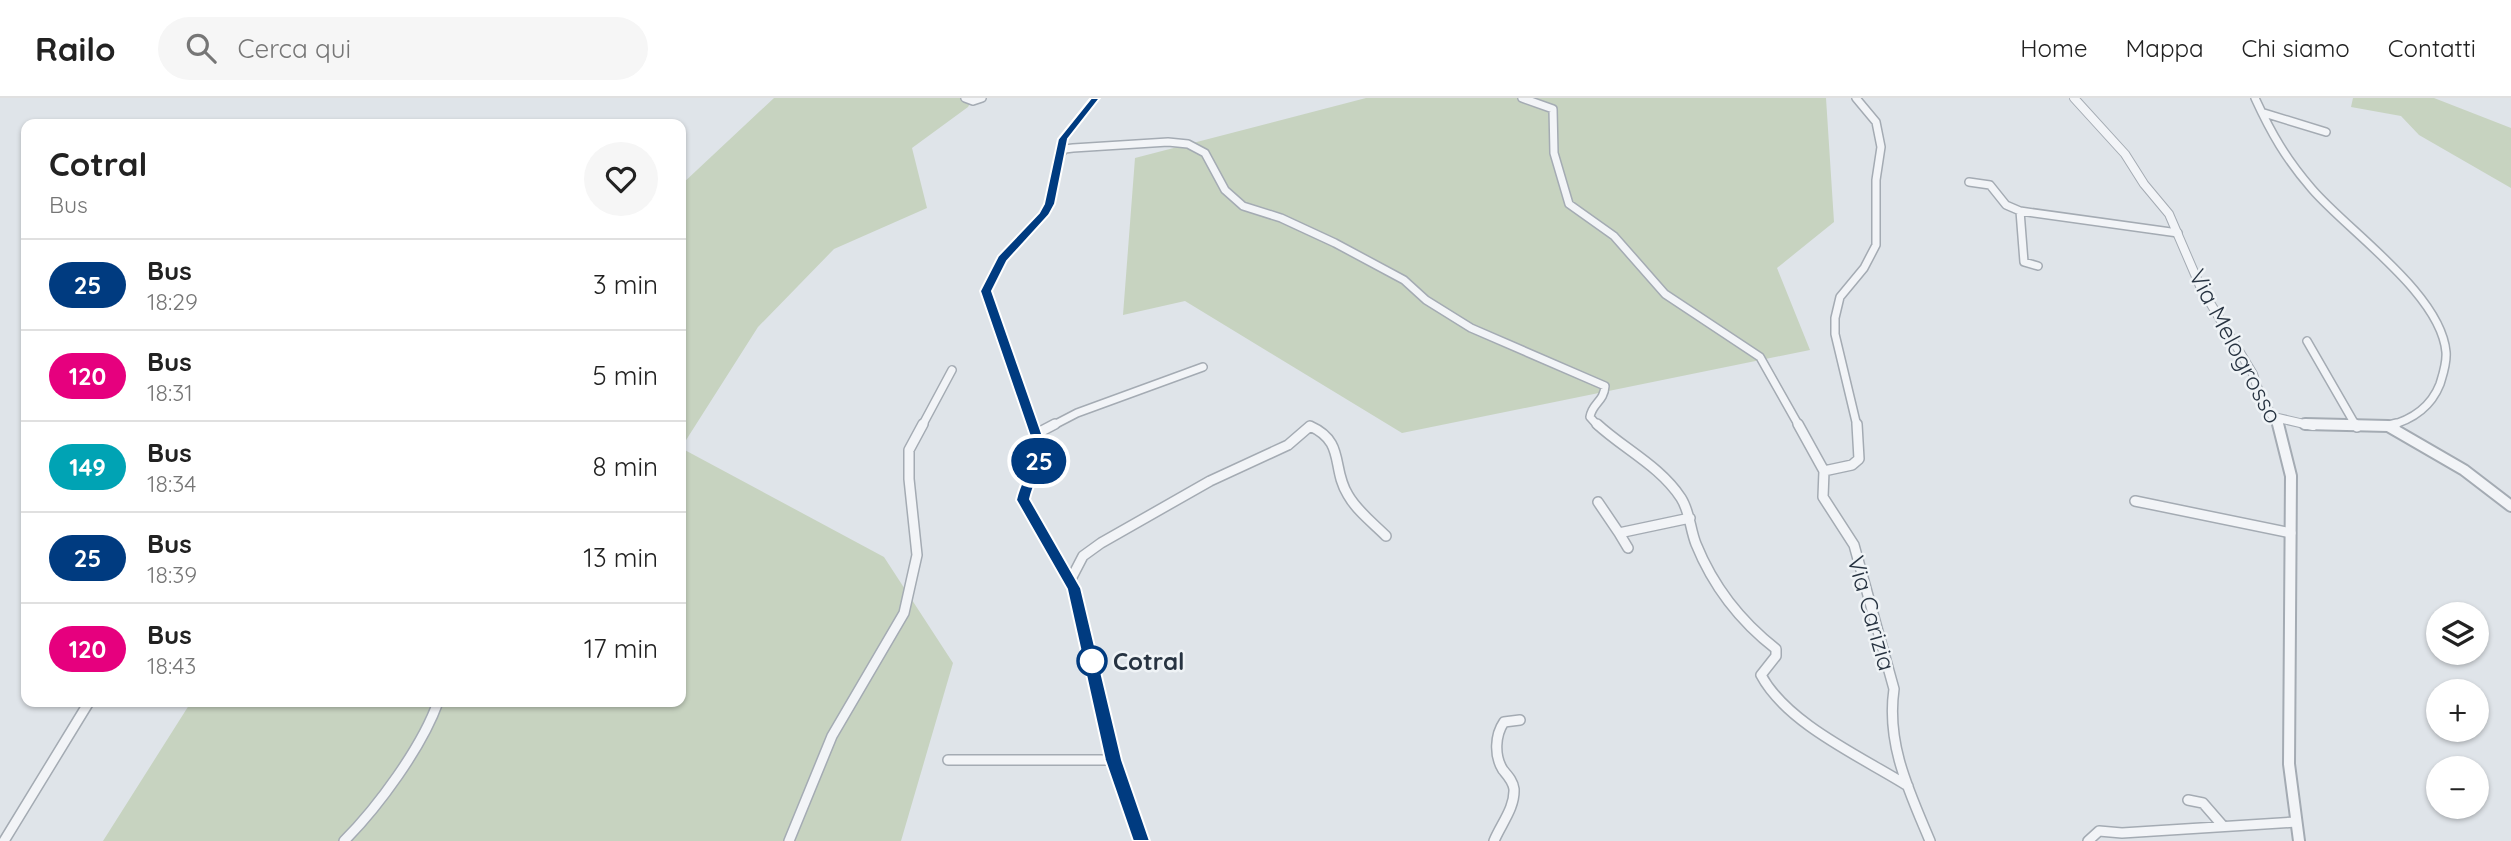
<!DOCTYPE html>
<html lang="it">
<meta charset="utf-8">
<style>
:root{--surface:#fff;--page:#f6f6f6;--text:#222;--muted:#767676;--line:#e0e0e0}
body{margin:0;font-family:Quicksand,sans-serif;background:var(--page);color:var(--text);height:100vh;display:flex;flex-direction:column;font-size:26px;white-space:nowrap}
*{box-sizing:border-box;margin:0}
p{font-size:23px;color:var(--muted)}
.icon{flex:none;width:38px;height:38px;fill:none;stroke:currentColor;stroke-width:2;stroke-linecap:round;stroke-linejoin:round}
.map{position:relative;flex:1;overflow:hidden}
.drawer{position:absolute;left:21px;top:21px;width:665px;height:588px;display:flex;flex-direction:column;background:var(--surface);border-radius:14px;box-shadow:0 2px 5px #0004}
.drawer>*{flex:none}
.badge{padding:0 14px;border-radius:23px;font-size:24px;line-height:46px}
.tools{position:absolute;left:2426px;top:504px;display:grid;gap:14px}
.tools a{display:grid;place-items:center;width:63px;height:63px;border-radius:50%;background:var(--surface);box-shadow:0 2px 5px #0004;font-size:35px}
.map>.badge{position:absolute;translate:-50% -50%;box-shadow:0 0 0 4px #fff}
.round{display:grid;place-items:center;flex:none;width:74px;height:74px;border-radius:37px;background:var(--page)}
.head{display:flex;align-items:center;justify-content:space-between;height:119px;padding:0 28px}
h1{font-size:33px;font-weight:700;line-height:52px}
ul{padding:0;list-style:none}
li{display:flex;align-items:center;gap:21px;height:91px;padding:0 28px;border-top:2px solid var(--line)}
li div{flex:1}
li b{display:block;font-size:26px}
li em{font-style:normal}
li .badge{min-width:77px;font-weight:700;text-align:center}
header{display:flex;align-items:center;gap:42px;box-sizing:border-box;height:98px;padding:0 35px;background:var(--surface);border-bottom:2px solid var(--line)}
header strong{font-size:33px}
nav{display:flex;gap:38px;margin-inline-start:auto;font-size:24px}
.search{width:490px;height:63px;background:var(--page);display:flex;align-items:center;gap:18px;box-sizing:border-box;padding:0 24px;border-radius:38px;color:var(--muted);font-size:26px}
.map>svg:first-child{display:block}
.green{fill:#c7d3c0}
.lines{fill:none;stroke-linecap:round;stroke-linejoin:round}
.minor-far1-casing{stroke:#a4abb3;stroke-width:10}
.minor-casing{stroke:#a4abb3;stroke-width:12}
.tertiary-far1-casing{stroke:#a4abb3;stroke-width:10}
.tertiary-casing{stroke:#a4abb3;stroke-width:14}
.minor-far1{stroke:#f2f4f7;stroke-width:7}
.minor{stroke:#f2f4f7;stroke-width:9}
.tertiary-far1{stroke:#f2f4f7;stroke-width:8}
.tertiary{stroke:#f2f4f7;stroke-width:10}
.secondary-far1{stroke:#fff;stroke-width:9}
.secondary{stroke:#fff;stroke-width:11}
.line{fill:#003b80;stroke:#fff;stroke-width:2}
.stop-dot{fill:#fff;stroke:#003b80;stroke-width:3.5}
.labels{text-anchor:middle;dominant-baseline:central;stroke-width:5;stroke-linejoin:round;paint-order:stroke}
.street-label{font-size:24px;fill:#273341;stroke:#eff3f6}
.stop-label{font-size:24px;font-weight:bold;fill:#273341;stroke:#eff3f6;text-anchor:start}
</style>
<header>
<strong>Railo</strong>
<div class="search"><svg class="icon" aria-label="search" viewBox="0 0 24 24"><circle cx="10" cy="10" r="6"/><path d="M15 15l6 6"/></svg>Cerca qui</div>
<nav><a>Home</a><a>Mappa</a><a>Chi siamo</a><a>Contatti</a></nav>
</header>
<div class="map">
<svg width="2511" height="743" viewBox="0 0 2511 743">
<rect width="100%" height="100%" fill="#dfe4e9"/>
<path class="green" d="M 774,0 L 973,0 L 968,9 L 912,50 L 927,110 L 834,151 L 758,229 L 681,350 L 884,459 L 953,565 L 901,743 L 103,743 L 191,604 L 681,604 L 681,87 Z
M 1366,0 L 1826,0 L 1834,124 L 1777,170 L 1810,252 L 1402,335 L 1185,203 L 1123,217 L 1135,60 Z
M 2353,0 L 2434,0 L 2511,30 L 2511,90 L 2419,37 L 2401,18 L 2351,9 Z"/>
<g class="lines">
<defs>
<path id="minor-far1" d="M 965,0 L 973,3 L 982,0
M 1522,0 L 1553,11 L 1554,55 L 1569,106 L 1614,138 L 1665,196 L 1760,259 L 1799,328
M 1856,0 L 1876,24 L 1881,49 L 1876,82 L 1876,147 L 1864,170 L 1840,199 L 1835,220 L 1835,236 L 1857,328
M 2255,0 C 2271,35 2286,61 2312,91 C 2348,133 2441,196 2446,254 C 2447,265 2443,276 2440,286 C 2431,309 2412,322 2388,328
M 2264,15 L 2326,34
M 1060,56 L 1065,51 L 1073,50 L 1168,44 L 1188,46 L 1205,55 L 1225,92 L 1243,108 L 1281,120 L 1335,145 L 1404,182 L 1426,202 L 1471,230 L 1605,288 C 1604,304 1592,305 1590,319 L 1598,328
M 1969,84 L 1990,87 L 2006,107 L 2020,113
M 2038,168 L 2024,164 L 2020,113 L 2178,135
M 2307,243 L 2356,328
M 922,328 L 952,272
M 1052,328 L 1077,315 L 1203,269"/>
<path id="minor" d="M 1597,326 C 1624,351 1660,368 1681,400 C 1690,414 1690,431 1696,446 C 1713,488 1740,523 1776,551 L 1776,558 L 1761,577 C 1787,626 1862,659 1908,688
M 1798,326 L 1824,373
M 1857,326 L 1859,361 L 1852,367 L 1824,373 L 1823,399 L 1854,447 L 1894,591 C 1886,646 1909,693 1930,743
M 2355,326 L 2357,329
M 2388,328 L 2396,326
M 1036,336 L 1055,326
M 2135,403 L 2291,435
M 1598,404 L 1619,435 L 1690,420
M 1619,435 L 1628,450
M 1070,483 L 1083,458 L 1101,445 L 1210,383 L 1288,347 L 1310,328 C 1346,344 1331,370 1348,397 C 1357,413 1373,425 1386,438
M 948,662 L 1114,662
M 2188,702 L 2203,705 L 2223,728
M 4,743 L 89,604
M 344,743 C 378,709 422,649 438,604
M 789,743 L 832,638 L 904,515 L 917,457 L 909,381 L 909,352 L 923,326
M 1494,743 C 1501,726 1515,710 1514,691 C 1513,683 1508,678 1503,672 C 1494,658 1495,637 1504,624 L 1520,622
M 2088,743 L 2099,733 L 2122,735 L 2296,724"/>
<path id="tertiary-far1" d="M 2074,0 L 2125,56 L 2144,86 L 2169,116 L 2200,188 L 2253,276 L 2261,300 L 2279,328
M 2274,319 L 2313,328"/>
<path id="tertiary" d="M 2278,326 L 2291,378 L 2289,666 L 2299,743
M 2305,326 L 2388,328 L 2464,372 L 2511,408"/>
</defs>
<use href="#minor-far1" class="minor-far1-casing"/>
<use href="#minor" class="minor-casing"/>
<use href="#tertiary-far1" class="tertiary-far1-casing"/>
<use href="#tertiary" class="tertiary-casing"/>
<use href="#minor-far1" class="minor-far1"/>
<use href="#minor" class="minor"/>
<use href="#tertiary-far1" class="tertiary-far1"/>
<use href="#tertiary" class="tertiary"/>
<path class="secondary-far1" d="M 1032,328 L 986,193 L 1002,161 L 1044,117 L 1049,106 L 1063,41 L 1095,0"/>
<path class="secondary" d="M 1032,326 L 1040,350 L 1023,402 L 1074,490 L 1114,662 L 1141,743"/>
</g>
<path class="line" d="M 1091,0 L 1100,0 L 1068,41 L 1055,106 L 1049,117 L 1007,163 L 992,193 L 1047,350 C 1045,368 1034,383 1030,401 L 1081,490 L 1122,662 L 1150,743 L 1133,743 L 1105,662 L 1067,491 L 1016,402 C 1020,383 1031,369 1034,350 L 980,193 L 998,158 L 1039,115 L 1044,106 L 1058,41 Z"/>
<circle class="stop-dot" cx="1092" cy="563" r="14"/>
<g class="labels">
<g class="street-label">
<text transform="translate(2236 248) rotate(62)">Via Melogrosso</text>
<text transform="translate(1872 515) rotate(74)">Via Carizia</text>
</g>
<g class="stop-label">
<text x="1113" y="563">Cotral</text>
</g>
</g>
</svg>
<div class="tools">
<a><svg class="icon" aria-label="layers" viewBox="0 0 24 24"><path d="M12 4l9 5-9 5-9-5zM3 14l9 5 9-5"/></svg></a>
<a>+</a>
<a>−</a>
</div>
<b class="badge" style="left:1039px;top:363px;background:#003b80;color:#fff">25</b>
<section class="drawer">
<div class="head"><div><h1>Cotral</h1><p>Bus</p></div><a class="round"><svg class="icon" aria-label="heart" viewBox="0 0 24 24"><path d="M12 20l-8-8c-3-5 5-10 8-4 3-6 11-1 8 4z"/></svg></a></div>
<ul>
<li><span class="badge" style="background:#003b80;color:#fff">25</span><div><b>Bus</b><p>18:29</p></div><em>3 min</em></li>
<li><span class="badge" style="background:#e6007e;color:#fff">120</span><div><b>Bus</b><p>18:31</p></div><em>5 min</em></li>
<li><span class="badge" style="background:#00a3b4;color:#fff">149</span><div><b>Bus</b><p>18:34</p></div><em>8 min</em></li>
<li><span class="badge" style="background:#003b80;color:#fff">25</span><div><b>Bus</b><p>18:39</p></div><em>13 min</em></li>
<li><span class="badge" style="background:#e6007e;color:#fff">120</span><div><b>Bus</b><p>18:43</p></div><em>17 min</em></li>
</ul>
</section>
</div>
